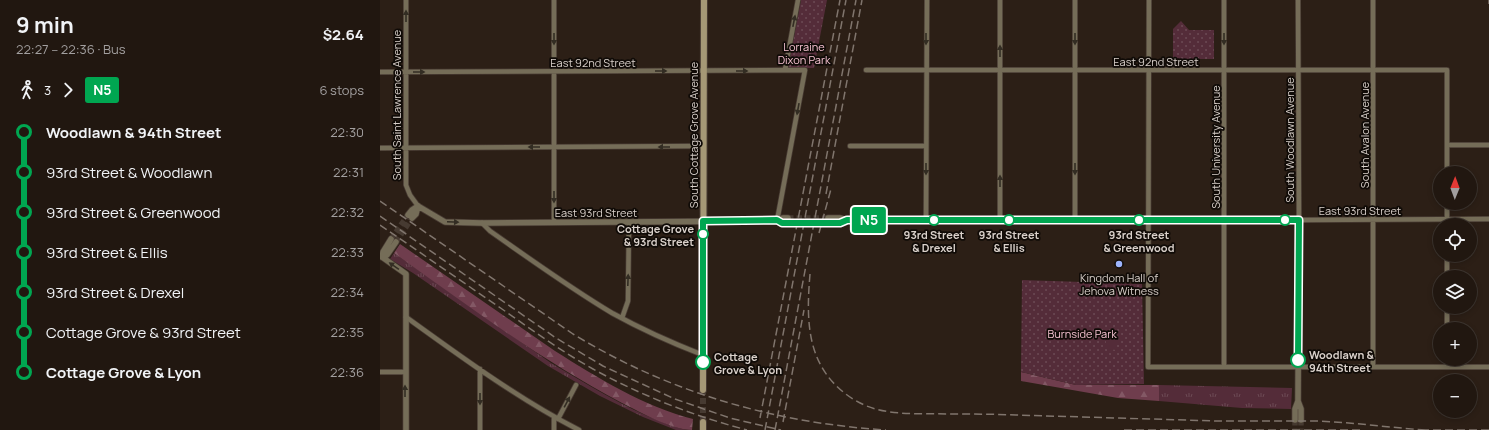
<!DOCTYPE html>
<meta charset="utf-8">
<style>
:root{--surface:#211710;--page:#2d241e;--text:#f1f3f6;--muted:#a29f9f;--line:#3e3630}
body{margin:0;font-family:Manrope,sans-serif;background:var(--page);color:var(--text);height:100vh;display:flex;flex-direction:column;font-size:15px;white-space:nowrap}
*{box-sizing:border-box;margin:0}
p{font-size:13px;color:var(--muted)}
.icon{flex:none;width:22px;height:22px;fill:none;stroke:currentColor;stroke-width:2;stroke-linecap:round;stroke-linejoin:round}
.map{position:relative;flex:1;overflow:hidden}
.details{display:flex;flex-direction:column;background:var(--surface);width:380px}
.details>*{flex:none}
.badge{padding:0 8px;border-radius:3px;font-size:14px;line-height:26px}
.needle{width:26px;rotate:1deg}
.buttons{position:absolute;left:1053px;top:166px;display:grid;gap:8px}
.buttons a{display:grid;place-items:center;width:44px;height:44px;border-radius:50%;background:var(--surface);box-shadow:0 2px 6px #0003,0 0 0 1px var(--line);font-size:20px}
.map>.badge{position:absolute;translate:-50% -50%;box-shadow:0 0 0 2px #fff}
.legs{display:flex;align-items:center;gap:6px;height:44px;padding:0 16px;font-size:13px}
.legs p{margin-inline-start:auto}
.overview{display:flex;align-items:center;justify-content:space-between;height:68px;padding:0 16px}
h1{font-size:22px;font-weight:700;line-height:30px}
ul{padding:0 16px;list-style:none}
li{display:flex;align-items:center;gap:14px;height:40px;font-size:15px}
li i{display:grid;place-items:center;width:6px;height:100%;margin:0 5px;background:currentColor}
li i::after{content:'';width:10px;height:10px;margin:-5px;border:3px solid;border-radius:50%;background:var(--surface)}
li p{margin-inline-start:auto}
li:first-child i{background:linear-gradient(#0000 50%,currentColor 0)}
li:last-child i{background:linear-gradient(currentColor 50%,#0000 0)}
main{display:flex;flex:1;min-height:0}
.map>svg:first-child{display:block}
.grass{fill:url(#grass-tufts)}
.forest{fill:url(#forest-firs)}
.park{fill:url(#park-dots)}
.pitch{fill:#542c39}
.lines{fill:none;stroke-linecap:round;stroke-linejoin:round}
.tertiary-tunnel{stroke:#463a31;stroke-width:5.5;stroke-dasharray:5.5 3;stroke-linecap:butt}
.secondary-tunnel{stroke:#463a31;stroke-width:6;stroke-dasharray:6 3;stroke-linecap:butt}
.minor-casing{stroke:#483b33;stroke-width:6}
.tertiary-casing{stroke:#483b33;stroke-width:7}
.secondary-casing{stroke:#483b33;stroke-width:8}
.minor{stroke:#756d58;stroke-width:4.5}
.tertiary{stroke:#756d58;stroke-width:5.5}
.secondary{stroke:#a59876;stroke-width:6}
.rail{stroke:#80756d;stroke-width:1.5;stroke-dasharray:8 4;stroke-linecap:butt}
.oneway{fill:#332d23}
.line-1-casing{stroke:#fff;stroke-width:9}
.line-1{stroke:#00a651;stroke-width:6}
.stop-1-dot{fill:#fff;stroke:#00a651;stroke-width:2}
.poi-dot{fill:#9db4fd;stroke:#100b07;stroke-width:1.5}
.labels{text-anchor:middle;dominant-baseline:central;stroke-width:3.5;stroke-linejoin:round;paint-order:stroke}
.park-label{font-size:11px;fill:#f6c2d1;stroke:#100b07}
.street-label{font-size:11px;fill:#d9d0ca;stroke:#100b07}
.stop-label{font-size:11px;font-weight:bold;fill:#d9d0ca;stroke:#100b07}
.poi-label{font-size:11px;fill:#d9d0ca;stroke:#100b07}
</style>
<main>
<section class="details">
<div class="overview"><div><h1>9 min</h1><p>22:27 – 22:36 · Bus</p></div><b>$2.64</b></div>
<div class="legs"><svg class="icon" aria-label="walk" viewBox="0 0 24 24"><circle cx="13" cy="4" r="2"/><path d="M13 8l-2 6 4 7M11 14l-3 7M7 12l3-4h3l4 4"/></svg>3<svg class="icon" aria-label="forward" viewBox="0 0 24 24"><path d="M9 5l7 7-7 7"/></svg><b class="badge" style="background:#00a651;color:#fff">N5</b><p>6 stops</p></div>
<ul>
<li><i style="color:#00a651"></i><b>Woodlawn &amp; 94th Street</b><p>22:30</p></li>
<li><i style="color:#00a651"></i><span>93rd Street &amp; Woodlawn</span><p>22:31</p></li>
<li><i style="color:#00a651"></i><span>93rd Street &amp; Greenwood</span><p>22:32</p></li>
<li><i style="color:#00a651"></i><span>93rd Street &amp; Ellis</span><p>22:33</p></li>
<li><i style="color:#00a651"></i><span>93rd Street &amp; Drexel</span><p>22:34</p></li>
<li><i style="color:#00a651"></i><span>Cottage Grove &amp; 93rd Street</span><p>22:35</p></li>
<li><i style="color:#00a651"></i><b>Cottage Grove &amp; Lyon</b><p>22:36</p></li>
</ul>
</section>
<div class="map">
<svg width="1109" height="430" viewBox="0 0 1109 430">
<defs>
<pattern id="grass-tufts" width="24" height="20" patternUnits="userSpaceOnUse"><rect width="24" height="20" fill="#542c39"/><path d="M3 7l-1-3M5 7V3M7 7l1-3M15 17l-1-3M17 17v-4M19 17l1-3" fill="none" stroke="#6c4a54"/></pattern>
<pattern id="forest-firs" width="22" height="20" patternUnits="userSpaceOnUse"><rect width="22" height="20" fill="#6f3d4d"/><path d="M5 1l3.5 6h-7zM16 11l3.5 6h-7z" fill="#835865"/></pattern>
<pattern id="park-dots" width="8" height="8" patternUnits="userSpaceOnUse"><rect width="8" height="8" fill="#542c39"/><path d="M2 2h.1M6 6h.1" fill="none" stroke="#6c4a54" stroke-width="1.8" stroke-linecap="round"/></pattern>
</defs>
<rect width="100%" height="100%" fill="#2c1f16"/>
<path class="grass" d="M 14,253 L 171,363 C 207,384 243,407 282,422 C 290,425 299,429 308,430 L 296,430 L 263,417 L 220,396 L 168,366 L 33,273 L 10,259 Z
M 779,385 L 912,388 L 911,409 L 862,408 L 779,401 Z"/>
<path class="forest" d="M 20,244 L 175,351 C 218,378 263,406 313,419 L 312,430 C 292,430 260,412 242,403 C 161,360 88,306 14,253 Z
M 641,372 L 696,385 L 779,385 L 779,401 L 738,398 L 641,381 Z"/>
<path class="park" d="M 421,0 L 447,0 L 434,68 L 408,68 Z
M 801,21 L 809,30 L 834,30 L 834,59 L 793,59 L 793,29 Z
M 642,280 L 762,284 L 764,384 L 696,385 L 641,372 Z"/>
<path class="pitch" d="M 726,333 L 737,334 L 737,350 L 726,349 Z"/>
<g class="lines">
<path class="tertiary-tunnel" d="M 408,218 L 448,218
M 407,223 L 447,223
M 11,239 L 28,215
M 16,242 L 32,218
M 915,420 L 915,430
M 921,420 L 921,430"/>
<path class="secondary-tunnel" d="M 323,422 L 323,390"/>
<defs>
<path id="minor" d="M 26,0 L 26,185 L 30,195 L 38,206
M 174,0 L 174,221
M 769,0 L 768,367 L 1109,367
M 844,0 L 844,367
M 918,0 L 919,220 L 1109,219
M 405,70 L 418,0
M 486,70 L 1067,70 L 1067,173
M 0,72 L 425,70 L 397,221
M 1067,145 L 1109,145
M 470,146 L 546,146
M 0,148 L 323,146
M 546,220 L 547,0
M 620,220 L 620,0
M 695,220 L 695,0
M 102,223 L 110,231 C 150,259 190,288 232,313 C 261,329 292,343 323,355
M 1067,225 L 1067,203
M 1067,255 L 1067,277
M 1067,307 L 1067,329
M 26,317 C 80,356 140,400 199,430
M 242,318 L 248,301 L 249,222
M 993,367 L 993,0
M 1067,367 L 1067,359
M 0,372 L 25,372
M 178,419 L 196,385
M 100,430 L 100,369
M 174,430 L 174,417"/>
<path id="tertiary" d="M 38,206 L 65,222 L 102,223 L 397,221 L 403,218 L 408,218
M 28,215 L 32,210 L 38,206
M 32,218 L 36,214 L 38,206
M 448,218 L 460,218 L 467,220
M 397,221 L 402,223 L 407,223
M 447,223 L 460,223 L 467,220 L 919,220 L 918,401 L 921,409 L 921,420
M 2,257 L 26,274 L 26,430
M 2,257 L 7,255 L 16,242
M 2,257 L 3,252 L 11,239
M 915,420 L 915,409 L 918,401"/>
<path id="secondary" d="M 323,390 L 324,0
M 323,422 L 323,430"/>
</defs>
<use href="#minor" class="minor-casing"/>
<use href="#tertiary" class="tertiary-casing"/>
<use href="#secondary" class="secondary-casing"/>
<use href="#minor" class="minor"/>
<use href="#tertiary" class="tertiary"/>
<use href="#secondary" class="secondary"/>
<path class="rail" d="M 1109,0 L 1109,4
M 446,194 L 482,0
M 0,201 L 193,334 C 288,392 394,423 506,430
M 0,216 L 176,338 L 223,366 L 295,399 L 350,418 L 401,430
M 0,225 C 41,253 81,281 122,309 C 152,330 181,351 213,369 C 262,396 314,416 367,430
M 439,233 L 451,189
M 430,274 C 426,322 426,369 473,399 C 501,417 535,413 567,414 C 590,414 613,414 636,415 C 703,417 771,419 838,421 C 870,421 903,421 935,421 C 973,422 1010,428 1047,430
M 380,418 L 460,0
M 403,422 L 424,310
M 385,430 L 466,0
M 395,430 L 476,0
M 744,430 L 983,430
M 1041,430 L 1109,430"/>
</g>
<defs><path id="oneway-solid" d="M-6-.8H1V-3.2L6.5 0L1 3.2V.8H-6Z"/></defs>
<g class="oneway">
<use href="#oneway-solid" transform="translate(26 16) rotate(-90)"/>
<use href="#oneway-solid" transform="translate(414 21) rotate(-79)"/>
<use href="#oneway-solid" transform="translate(174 39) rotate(90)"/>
<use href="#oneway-solid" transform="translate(546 39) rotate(90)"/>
<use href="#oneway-solid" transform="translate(695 39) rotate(90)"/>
<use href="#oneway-solid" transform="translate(844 39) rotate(90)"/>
<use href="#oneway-solid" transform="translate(620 51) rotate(-90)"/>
<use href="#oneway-solid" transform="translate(281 71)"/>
<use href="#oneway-solid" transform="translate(362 71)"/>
<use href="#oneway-solid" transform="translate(39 72)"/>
<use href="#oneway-solid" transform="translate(418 109) rotate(100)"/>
<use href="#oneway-solid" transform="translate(154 147) rotate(180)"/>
<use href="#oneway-solid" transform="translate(284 147) rotate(180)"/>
<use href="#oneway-solid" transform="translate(546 169) rotate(90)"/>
<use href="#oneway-solid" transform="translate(695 169) rotate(90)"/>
<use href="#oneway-solid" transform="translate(620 181) rotate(-90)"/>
<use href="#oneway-solid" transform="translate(174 197) rotate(90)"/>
<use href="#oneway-solid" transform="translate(73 222) rotate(2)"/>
<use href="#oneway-solid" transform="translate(14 266) rotate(-145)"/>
<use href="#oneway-solid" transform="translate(248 280) rotate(-88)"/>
<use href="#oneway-solid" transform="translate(25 391) rotate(-90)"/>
<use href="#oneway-solid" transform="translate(100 399) rotate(90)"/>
<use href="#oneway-solid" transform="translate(187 402) rotate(-62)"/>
</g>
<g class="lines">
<defs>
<path id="line-1" d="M 323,362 L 323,221 L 397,220 L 402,223 L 460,223 L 467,220 L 919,220 L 918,360"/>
</defs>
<use href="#line-1" class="line-1-casing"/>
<use href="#line-1" class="line-1"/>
</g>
<g class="stop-1-dot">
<circle cx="554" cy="220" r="5"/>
<circle cx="629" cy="220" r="5"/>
<circle cx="759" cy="220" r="5"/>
<circle cx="905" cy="220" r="5"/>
<circle cx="323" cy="234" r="5"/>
<circle cx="918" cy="360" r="7"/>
<circle cx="323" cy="362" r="7"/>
</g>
<circle class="poi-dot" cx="739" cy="264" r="4"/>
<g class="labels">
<g class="park-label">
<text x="424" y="46">Lorraine<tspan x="424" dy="13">Dixon Park</tspan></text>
<text x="702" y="333">Burnside Park</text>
</g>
<g class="street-label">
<text x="776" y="61">East 92nd Street</text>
<text x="213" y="62">East 92nd Street</text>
<text transform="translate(16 105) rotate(-90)">South Saint Lawrence Avenue</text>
<text transform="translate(313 135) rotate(-90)">South Cottage Grove Avenue</text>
<text transform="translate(984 135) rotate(-90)">South Avalon Avenue</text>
<text transform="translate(909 140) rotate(-90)">South Woodlawn Avenue</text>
<text transform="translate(835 147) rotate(-90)">South University Avenue</text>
<text x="980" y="210">East 93rd Street</text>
<text x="216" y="212">East 93rd Street</text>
</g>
<g class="stop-label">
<text x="314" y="228" text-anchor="end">Cottage Grove<tspan x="314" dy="13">&amp; 93rd Street</tspan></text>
<text x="554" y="234">93rd Street<tspan x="554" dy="13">&amp; Drexel</tspan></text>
<text x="629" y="234">93rd Street<tspan x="629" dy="13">&amp; Ellis</tspan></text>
<text x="759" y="234">93rd Street<tspan x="759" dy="13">&amp; Greenwood</tspan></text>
<text x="929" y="354" text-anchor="start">Woodlawn &amp;<tspan x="929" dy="13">94th Street</tspan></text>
<text x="334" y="356" text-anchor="start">Cottage<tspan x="334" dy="13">Grove &amp; Lyon</tspan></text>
</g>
<g class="poi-label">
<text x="739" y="277">Kingdom Hall of<tspan x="739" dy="13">Jehova Witness</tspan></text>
</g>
</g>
</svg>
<div class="buttons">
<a><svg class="needle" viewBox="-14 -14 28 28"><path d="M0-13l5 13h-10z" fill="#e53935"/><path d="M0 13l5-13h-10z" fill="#a29f9f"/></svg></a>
<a><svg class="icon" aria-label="locate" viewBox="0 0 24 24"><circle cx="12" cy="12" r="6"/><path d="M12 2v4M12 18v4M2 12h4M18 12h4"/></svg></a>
<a><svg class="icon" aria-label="layers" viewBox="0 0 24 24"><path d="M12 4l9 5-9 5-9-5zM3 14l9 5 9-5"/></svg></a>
<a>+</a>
<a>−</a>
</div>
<b class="badge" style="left:489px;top:220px;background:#00a651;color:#fff">N5</b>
</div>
</main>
